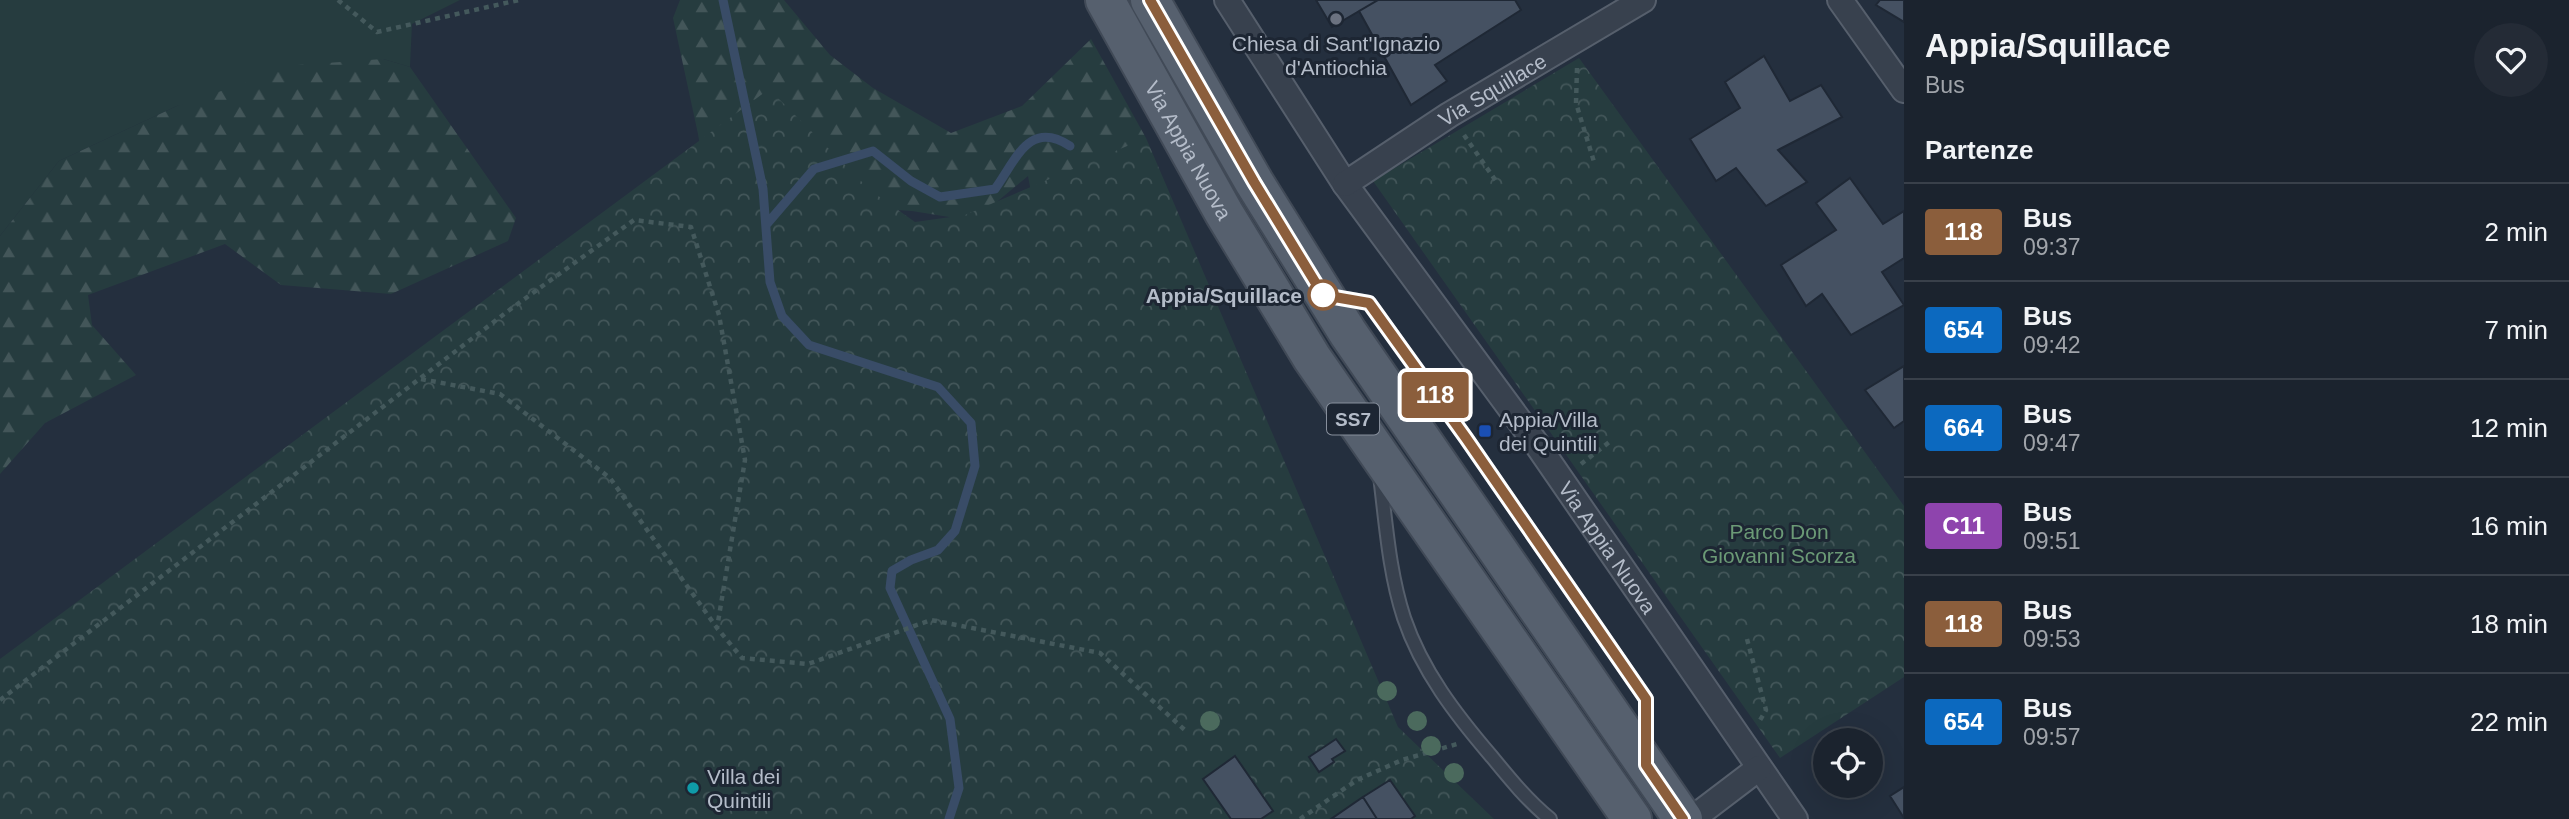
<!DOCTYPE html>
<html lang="it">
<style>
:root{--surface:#1b232e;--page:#242b36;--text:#f1f3f6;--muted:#a0a4aa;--line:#39404a}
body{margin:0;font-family:Arial,sans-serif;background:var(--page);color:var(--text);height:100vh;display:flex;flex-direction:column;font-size:26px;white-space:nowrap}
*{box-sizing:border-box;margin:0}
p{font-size:23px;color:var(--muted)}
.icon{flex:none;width:38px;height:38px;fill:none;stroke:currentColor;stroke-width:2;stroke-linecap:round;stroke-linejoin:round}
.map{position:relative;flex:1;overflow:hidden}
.drawer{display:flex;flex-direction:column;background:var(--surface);width:665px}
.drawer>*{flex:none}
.badge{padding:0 14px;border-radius:5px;font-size:24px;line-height:46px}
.buttons{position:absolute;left:1813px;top:728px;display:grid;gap:14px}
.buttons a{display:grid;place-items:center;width:70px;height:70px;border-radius:50%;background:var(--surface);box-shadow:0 7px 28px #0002,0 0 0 2px var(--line);font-size:35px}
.map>.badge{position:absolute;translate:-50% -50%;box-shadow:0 0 0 4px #fff}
h2{padding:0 21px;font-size:26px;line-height:63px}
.round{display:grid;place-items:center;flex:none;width:74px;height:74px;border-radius:37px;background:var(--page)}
.summary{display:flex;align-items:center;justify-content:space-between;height:119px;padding:0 21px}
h1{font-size:33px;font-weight:600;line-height:52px}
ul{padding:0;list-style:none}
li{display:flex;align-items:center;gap:21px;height:98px;padding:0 21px;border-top:2px solid var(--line)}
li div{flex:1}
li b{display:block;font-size:26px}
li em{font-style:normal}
li .badge{min-width:77px;font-weight:700;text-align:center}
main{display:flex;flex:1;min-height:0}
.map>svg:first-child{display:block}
.grass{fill:#263c3f}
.forest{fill:url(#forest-firs)}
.park{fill:url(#park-crowns)}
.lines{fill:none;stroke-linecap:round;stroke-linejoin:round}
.stream{stroke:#394c67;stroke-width:9}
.building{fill:#455162;stroke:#1f2835;stroke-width:2}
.service-casing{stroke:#565f6c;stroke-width:16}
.minor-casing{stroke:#565f6c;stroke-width:28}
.primary-casing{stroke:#414a57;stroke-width:42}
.path{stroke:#44595c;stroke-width:4.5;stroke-dasharray:5 5;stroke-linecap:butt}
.service{stroke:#38414e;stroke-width:12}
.minor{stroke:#38414e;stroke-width:24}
.primary{stroke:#56606e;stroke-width:38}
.tree{fill:#4b6a5d}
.line-casing{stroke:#fff;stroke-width:16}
.line{stroke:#8b5e3c;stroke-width:10}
.worship-dot{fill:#6b7280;stroke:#1d2633;stroke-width:2.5}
.stop-dot{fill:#fff;stroke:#8b5e3c;stroke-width:3.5}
.transit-dot{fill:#1a4fb4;stroke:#1d2633;stroke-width:2.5}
.culture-dot{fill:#0f9aa8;stroke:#1d2633;stroke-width:2.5}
.labels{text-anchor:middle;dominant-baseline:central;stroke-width:6;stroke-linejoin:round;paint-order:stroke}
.shield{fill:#1d2633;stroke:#878f9c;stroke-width:2}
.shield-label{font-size:19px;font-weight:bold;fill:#b4bcc9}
.poi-label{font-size:21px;fill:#b4bcc9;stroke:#1d2633;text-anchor:start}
.street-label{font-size:21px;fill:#b4bcc9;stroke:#1d2633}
.stop-label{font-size:21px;font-weight:bold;fill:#b4bcc9;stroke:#1d2633;text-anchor:end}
.park-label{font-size:21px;fill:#6b9a76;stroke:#1d2633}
</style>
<main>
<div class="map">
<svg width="1904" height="819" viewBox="0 0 1904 819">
<defs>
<pattern id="forest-firs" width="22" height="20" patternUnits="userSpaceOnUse" patternTransform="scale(1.75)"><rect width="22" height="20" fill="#263c3f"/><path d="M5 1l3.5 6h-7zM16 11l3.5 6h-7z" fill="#435659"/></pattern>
<pattern id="park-crowns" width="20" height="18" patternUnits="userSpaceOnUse" patternTransform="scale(1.75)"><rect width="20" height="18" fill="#263c3f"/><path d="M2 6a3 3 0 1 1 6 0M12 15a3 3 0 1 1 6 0" fill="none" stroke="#435659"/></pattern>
</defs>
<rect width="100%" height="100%" fill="#242f3e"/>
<path class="grass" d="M 0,0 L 460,0 L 412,24 L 410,67 L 383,59 L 177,106 L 59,161 L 0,236 Z"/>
<path class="forest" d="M 680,0 L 784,0 L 830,55 L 873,88 L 951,133 L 1022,106 L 1091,39 L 1146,138 L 1132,197 L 1038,229 L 1028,176 L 974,221 L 912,211 L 832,206 L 715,235 L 698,134 L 673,18 Z
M 383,59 L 410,67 L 516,218 L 508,241 L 391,294 L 281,285 L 225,244 L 88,295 L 92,325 L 136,375 L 45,423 L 0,474 L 0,236 L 59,161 L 177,106 L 298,65 Z"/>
<path class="park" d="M 1579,58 L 1904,506 L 1904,677 L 1780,758 L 1373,181 Z
M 769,89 L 870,190 L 915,222 L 965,215 L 1146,138 L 1398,727 L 1494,819 L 0,819 L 0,659 Z"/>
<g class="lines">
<path class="stream" d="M 723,0 L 763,189 L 770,282 L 782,316 L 809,345 L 938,387 L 971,423 L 975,466 L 955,531 L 938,550 L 911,560 L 892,571 L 890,588 L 950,719 L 959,788 L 949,819
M 766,225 L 814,169 L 873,151 L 911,181 L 940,197 L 995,189 C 1016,160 1029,119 1070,146"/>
</g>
<path class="building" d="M 1316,0 L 1378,0 L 1332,27 Z
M 1378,0 L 1515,0 L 1521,10 L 1435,65 L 1447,81 L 1411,105 L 1359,11 Z
M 1880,0 L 1904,0 L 1904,22 L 1876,5 Z
M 1764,56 L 1790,101 L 1821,85 L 1842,117 L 1778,150 L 1807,182 L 1766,206 L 1736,168 L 1716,181 L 1690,139 L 1740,108 L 1725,82 Z
M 1850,178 L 1883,224 L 1904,211 L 1904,258 L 1882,272 L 1904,305 L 1851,335 L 1822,294 L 1806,306 L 1781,265 L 1836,230 L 1816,203 Z
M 1904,366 L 1904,421 L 1894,428 L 1865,390 Z
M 1336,739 L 1345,751 L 1332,759 L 1334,762 L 1319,772 L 1309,757 Z
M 1235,756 L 1273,811 L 1261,819 L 1231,819 L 1203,779 Z
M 1390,780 L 1415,816 L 1411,819 L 1377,819 L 1363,797 Z
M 1904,787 L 1904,818 L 1890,796 Z
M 1363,797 L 1377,819 L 1331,819 Z"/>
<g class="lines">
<defs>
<path id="service" d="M 1334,297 L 1369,303 L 1466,438 L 1646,699 L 1646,747
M 1380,476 C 1386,524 1389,572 1404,618 C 1422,671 1456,715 1492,757 C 1510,779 1527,800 1550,819"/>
<g id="minor">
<path id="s1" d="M 1227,0 L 1345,184 L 1538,446 L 1795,819"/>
<path d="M 1840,0 L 1904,90"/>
<path id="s2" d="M 1345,184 L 1449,115 L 1643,0"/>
<path d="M 1692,819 L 1759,768"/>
</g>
<g id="primary">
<path id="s3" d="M 1105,0 L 1224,213 L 1312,358 L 1632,819"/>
<path d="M 1150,0 L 1254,182 L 1348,333 L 1683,819"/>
</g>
</defs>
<use href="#service" class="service-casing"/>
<use href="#minor" class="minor-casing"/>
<use href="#primary" class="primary-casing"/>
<path class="path" d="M 338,0 L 377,32 L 519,0
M 1577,68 L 1576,103 L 1595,165
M 1464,135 L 1498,184
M 421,379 L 500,394 L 610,478 L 717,628 L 742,658 L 808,664 L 931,620 L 1100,653 L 1187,732
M 1581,464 L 1612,440
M 1747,639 L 1766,710 L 1759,722
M 0,700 L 512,308 L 634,220 L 691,227 L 719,315 L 745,460 L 717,628
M 1300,819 L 1357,780 L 1402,760 L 1457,744"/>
<use href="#service" class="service"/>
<use href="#minor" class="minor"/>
<use href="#primary" class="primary"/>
</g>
<g class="tree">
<circle cx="1387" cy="691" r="10"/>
<circle cx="1210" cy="721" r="10"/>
<circle cx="1417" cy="721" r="10"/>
<circle cx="1431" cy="746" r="10"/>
<circle cx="1454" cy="773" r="10"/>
</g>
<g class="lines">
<defs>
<path id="line" d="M 1150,0 L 1254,182 L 1323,295 L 1369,303 L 1466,438 L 1646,699 L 1646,765 L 1683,819"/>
</defs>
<use href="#line" class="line-casing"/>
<use href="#line" class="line"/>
</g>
<circle class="worship-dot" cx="1336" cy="19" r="7"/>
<circle class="stop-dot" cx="1323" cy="295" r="14"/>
<rect class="transit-dot" x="1478" y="424" width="14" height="14" rx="3.5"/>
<circle class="culture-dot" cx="693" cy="788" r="7"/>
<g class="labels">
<rect class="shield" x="1327" y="403.5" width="52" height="31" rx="5"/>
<g class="shield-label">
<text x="1353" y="419">SS7</text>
</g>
<g class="poi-label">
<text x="1336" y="43" text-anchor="middle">Chiesa di Sant'Ignazio<tspan x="1336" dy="24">d'Antiochia</tspan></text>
<text x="1499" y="419">Appia/Villa<tspan x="1499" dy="24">dei Quintili</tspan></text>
<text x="707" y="776">Villa dei<tspan x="707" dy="24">Quintili</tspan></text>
</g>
<g class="street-label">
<text stroke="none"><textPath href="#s2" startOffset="175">Via Squillace</textPath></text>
<text stroke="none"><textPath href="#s3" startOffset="172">Via Appia Nuova</textPath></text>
<text stroke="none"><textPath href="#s1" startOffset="667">Via Appia Nuova</textPath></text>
</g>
<g class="stop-label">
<text x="1302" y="295">Appia/Squillace</text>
</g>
<g class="park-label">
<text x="1779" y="531">Parco Don<tspan x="1779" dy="24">Giovanni Scorza</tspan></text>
</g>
</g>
</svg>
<div class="buttons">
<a><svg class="icon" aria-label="locate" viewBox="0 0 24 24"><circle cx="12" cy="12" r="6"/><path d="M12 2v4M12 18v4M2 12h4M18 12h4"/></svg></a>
</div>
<b class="badge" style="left:1435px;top:395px;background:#8b5e3c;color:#fff">118</b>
</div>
<section class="drawer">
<div class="summary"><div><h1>Appia/Squillace</h1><p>Bus</p></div><a class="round"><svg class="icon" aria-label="heart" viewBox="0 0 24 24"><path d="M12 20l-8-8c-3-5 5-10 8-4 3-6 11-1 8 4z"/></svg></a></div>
<h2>Partenze</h2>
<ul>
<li><span class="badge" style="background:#8b5e3c;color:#fff">118</span><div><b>Bus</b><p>09:37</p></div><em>2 min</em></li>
<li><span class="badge" style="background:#0c69bf;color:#fff">654</span><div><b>Bus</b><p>09:42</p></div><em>7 min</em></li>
<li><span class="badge" style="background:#0c69bf;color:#fff">664</span><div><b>Bus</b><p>09:47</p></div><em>12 min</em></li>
<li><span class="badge" style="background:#8e44ad;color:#fff">C11</span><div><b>Bus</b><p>09:51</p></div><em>16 min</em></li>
<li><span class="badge" style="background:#8b5e3c;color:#fff">118</span><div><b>Bus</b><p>09:53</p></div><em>18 min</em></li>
<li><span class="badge" style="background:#0c69bf;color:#fff">654</span><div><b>Bus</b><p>09:57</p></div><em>22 min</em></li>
</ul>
</section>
</main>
